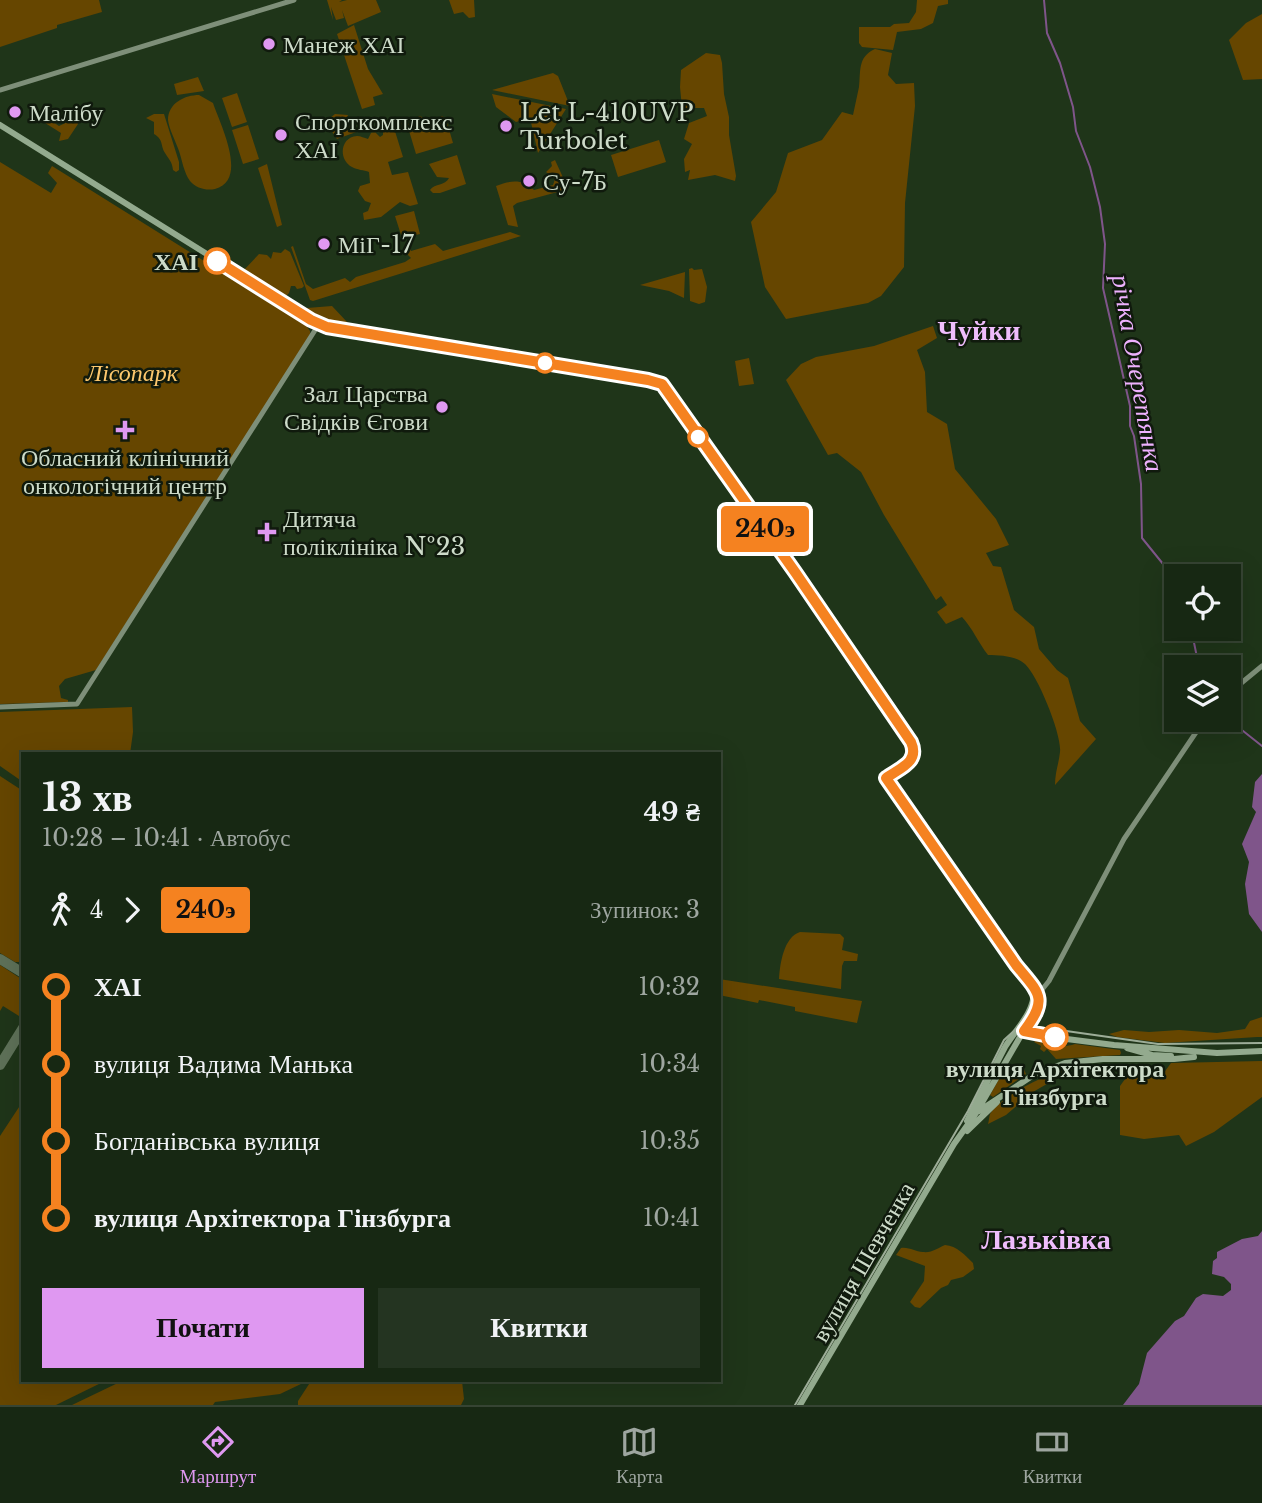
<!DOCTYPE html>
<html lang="uk">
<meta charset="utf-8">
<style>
:root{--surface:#172813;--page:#243421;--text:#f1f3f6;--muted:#9ea6a0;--line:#364433;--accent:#df98f1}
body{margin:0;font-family:"Libre Baskerville",serif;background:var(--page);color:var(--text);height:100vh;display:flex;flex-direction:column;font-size:26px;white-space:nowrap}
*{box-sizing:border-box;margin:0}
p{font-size:23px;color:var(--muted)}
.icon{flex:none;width:38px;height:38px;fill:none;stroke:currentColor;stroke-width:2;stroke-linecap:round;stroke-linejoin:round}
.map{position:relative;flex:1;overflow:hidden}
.panel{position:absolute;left:21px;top:752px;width:700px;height:630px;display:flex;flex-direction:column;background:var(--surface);border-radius:0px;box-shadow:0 7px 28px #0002,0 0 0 2px var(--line)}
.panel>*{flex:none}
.badge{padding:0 14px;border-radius:5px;font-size:24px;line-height:46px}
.tools{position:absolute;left:1164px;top:564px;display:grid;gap:14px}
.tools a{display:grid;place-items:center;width:77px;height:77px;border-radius:0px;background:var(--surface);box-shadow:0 7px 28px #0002,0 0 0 2px var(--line);font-size:35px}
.map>.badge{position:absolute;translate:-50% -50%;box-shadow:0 0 0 4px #fff}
.legs{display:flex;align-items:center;gap:10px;height:77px;padding:0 21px;font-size:23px}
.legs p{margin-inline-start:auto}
.summary{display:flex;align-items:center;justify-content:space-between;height:119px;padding:0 21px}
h1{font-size:38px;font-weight:800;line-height:52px}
.action{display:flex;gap:14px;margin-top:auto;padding:14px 21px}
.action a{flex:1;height:80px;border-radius:0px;background:var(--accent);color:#111;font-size:28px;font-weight:800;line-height:80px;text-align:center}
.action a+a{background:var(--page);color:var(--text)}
ul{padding:0 21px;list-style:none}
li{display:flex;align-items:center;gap:24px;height:77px;font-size:26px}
li i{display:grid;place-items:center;width:10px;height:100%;margin:0 9px;background:currentColor}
li i::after{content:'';width:18px;height:18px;margin:-9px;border:5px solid;border-radius:50%;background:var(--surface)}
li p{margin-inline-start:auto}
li:first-child i{background:linear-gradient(#0000 50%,currentColor 0)}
li:last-child i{background:linear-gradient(currentColor 50%,#0000 0)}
.menu{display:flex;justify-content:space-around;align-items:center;height:98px;border-top:2px solid var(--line);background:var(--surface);font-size:19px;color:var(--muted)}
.menu a{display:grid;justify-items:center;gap:4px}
.menu .on{color:var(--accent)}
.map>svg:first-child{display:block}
.green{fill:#664600}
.water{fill:#7f558a}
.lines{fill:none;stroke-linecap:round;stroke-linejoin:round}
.stream{stroke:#7f558a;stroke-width:2}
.taxiway{stroke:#5e7158;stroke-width:10}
.secondary{stroke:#7e8f79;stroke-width:5}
.primary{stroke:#93aa8e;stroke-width:6}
.tram{stroke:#9dad98;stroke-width:2}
.line-1-casing{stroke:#fff;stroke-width:16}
.line-1{stroke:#f58220;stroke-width:10}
.poi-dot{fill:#df98f1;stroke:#101a0d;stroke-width:2.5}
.stop-1-dot{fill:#fff;stroke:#f58220;stroke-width:3.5}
.labels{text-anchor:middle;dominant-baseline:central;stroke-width:5;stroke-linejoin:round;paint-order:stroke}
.poi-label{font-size:24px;fill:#cddbc9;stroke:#101a0d;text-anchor:start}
.stop-label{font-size:24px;font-weight:bold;fill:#cddbc9;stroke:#101a0d;text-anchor:end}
.park-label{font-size:24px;font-style:italic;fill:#fdc86e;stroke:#101a0d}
.street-label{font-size:24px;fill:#cddbc9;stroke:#101a0d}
.water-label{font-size:26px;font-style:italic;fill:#eeb1fe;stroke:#101a0d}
.quarter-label{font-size:28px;font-weight:bold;fill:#efbdfc;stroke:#101a0d}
</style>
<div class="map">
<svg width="1262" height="1405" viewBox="0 0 1262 1405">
<rect width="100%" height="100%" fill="#1f3519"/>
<path class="green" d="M 0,0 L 99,0 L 102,12 L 57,25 L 57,28 L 0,47 Z
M 327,0 L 342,0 L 339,2 L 347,0 L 376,0 L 381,12 L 348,26 L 342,10 L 344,18 L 336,20 L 331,7 L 333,20 Z
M 449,0 L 474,0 L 475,17 L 469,18 L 463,12 L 454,14 Z
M 917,0 L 948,0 L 948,4 L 938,6 L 933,23 L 921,29 L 897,32 L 893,50 L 862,47 L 859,43 L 859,27 L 890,27 L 894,24 L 909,23 L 916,12 Z
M 1262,14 L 1262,79 L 1243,80 L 1229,40 L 1246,23 Z
M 354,25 L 368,69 L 383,94 L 373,97 L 375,105 L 362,109 L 337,34 Z
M 875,49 L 892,53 L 888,75 L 896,84 L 914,83 L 915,106 L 905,203 L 904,267 L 881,296 L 868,303 L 786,319 L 765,287 L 751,222 L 776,192 L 788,153 L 822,140 L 842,112 L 853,115 C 855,106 857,96 859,87 C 861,72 857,57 875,49 Z
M 706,53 L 720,55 L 722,63 L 724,94 L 729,117 L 729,135 L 736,176 L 735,181 L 715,175 L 688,180 L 690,170 L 685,172 L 684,159 L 692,144 L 684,139 L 689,123 L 707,116 L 704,108 L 682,108 L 680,87 L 681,70 Z
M 553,73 L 558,76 L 570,106 L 492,90 Z
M 198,77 L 204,91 L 177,95 L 174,84 Z
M 237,93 L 247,122 L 232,127 L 222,98 Z
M 492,94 L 566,109 L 538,153 L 530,118 L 516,122 L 496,107 Z
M 199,95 L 213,103 C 220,124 249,180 215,189 C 206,191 196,188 190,181 C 184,173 182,160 179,151 C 176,142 169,129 168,120 C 168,103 185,95 199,95 Z
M 36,111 L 59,126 L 76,118 L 78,124 L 68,139 L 59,141 L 61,133 L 34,116 Z
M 154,114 L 164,114 L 179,162 L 179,170 L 176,172 L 173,170 C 172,161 169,160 165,153 C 160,145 164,140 154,134 L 154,122 L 146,118 Z
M 335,114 L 348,115 L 347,118 L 341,120 L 342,128 L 353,126 L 359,131 L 337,139 L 331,130 L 330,118 Z
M 419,116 L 434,121 L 442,116 L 446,119 L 453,143 L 416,154 L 407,124 L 414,123 Z
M 398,120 L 401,121 L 402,124 L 394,128 L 403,157 L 388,162 L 392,175 L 408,172 L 418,204 L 410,206 L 400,202 L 381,217 L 364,220 L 363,213 L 368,211 L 371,203 L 365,201 L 358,191 L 360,186 L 370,183 L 369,172 C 364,170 357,170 352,167 C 338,160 340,137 357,136 C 361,136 364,138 368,139 L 371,133 L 375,132 L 380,137 L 383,135 L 383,127 Z
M 248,125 L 259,159 L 243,164 L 232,130 Z
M 659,140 L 666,162 L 618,177 L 611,155 Z
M 457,155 L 466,184 L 440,193 L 433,193 L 430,190 C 435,183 445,186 449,178 L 437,177 L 429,164 Z
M 555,160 L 566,184 L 565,190 L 517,203 L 513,206 L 518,227 L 508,225 L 496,186 C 511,180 523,179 534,190 L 553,185 L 555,179 L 546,172 L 552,166 L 551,162 Z
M 0,162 L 51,193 L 57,183 L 48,173 L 52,166 L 305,324 L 310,331 L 310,336 L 96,670 L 65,679 L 59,686 L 61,698 L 68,700 L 68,702 L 0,704 Z
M 267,164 L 282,225 L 277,227 L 258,168 Z
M 414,211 L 420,234 L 402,238 L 395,216 Z
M 510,232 L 521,236 L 313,301 L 310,300 L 291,247 L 293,246 L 306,284 L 313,289 L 345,278 L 350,282 L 356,277 L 405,262 L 411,258 L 404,251 L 408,244 L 411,251 L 435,244 L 443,251 Z
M 285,249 L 290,252 L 304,286 L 302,288 L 297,289 L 295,286 L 291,286 L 289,293 L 285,297 C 276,289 254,275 244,270 L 259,254 L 267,255 L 271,259 L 273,252 L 281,253 Z
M 692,268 L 694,270 L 702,269 L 707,287 L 705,302 L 699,304 L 690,301 L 689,269 Z
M 685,272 L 684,298 L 669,291 L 640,285 Z
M 332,306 L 348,323 C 334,322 320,319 307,311 L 307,308 Z
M 933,326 L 937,338 L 917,350 L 925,372 L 927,412 L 947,424 L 955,469 L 996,519 L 1009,545 L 986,553 L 993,566 L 1001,567 L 1014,610 L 1034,627 L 1039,649 L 1057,670 L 1068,678 L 1080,721 L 1096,739 L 1055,785 C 1055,772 1059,763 1060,752 C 1062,735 1038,676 1025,664 C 1016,656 1000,655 988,655 C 978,642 973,629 962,617 L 946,624 L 937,612 L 947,605 L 941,596 L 936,600 L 884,515 L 861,472 L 837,453 L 828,455 L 786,380 L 801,364 L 816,357 L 874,346 Z
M 749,358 L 754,384 L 739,386 L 735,361 Z
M 132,707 L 133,732 L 130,754 L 23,754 L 23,782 L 0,766 L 0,712 Z
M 0,776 L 23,791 L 22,962 L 15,962 L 0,953 Z
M 800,932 L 840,934 L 844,938 L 842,950 L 858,954 L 857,961 L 844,961 L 842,966 L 841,989 L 779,979 C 780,963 784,937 800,932 Z
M 0,965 L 23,980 L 23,1016 L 19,1016 L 3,1006 L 0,1011 Z
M 719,979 L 862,1001 L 857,1023 L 795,1011 L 795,1007 L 759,1000 L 758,1003 L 719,995 Z
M 1262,1017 L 1262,1037 L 1257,1037 L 1165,1043 L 1117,1037 L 1109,1034 L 1124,1030 L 1149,1032 L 1179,1030 L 1217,1033 L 1245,1029 L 1250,1021 Z
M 1036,1040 C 1049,1044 1061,1049 1075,1044 L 1120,1050 L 1121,1053 L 1120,1055 L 1056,1059 L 1047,1049 L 1044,1052 L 1040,1049 L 1041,1046 L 1034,1042 Z
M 1262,1061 L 1262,1097 L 1214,1132 L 1186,1146 L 1179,1135 L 1144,1139 L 1120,1135 L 1120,1086 L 1128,1075 L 1163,1074 L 1171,1063 Z
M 1078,1066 L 1033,1092 L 1006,1115 L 988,1124 C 989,1121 989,1117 990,1114 C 1002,1094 1056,1069 1078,1066 Z
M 1012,1067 L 1023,1067 L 1026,1074 L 993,1097 L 990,1095 L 1002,1074 Z
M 23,1101 L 23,1381 L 105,1381 L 56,1405 L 0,1405 L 0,1136 Z
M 945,1245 C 957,1246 965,1255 973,1263 L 974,1269 L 963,1277 L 951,1280 L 948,1285 L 941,1288 L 920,1308 L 915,1307 L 910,1302 L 924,1281 L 925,1266 L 896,1255 L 901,1248 C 910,1247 915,1252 923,1252 C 932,1253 938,1248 945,1245 Z
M 122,1381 L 303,1381 L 303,1383 L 280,1394 L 215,1402 L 213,1405 L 72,1405 Z
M 311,1381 L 462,1381 L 464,1399 L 461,1405 L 298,1405 L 298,1401 Z"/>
<path class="water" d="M 1262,774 L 1262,932 L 1249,914 L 1245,884 L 1249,862 L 1242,844 L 1256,812 L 1252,807 L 1255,782 Z
M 1262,1231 L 1262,1405 L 1123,1405 L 1139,1384 L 1147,1353 L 1175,1321 L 1184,1316 L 1196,1298 L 1203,1294 L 1223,1296 L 1231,1290 L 1231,1284 L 1224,1277 L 1212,1274 L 1213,1261 L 1217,1258 L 1217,1252 L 1242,1239 L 1258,1236 Z"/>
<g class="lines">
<path class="stream" d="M 1044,0 L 1047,33 L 1060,63 L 1073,107 L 1076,131 L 1090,167 L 1100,207 L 1105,244 L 1103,288 L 1130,406 L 1130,426 L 1134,436 L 1141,484 L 1142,538 L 1176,580
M 1191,628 L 1199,667
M 1228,719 L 1262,746"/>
<path class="taxiway" d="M 0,959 L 23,973
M 0,1065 L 23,1028"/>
<path class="secondary" d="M 0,90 L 294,0
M 1228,694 L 1262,666
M 0,707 L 77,704 L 319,324
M 1036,997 L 1049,981 L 1124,839 L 1205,719"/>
<path class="primary" d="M 0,125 L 319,324 L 648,380 L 662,384 L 795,572 L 911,742 C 920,762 900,768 886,778 L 1016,965 L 1038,993 L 1038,1006 L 976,1113 L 954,1144 L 800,1405
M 1019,1028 L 1035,1035 L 1114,1045 L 1217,1053 L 1262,1051
M 1127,1048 L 1152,1055 L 1171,1056
M 979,1111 L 1032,1076 L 1065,1063 L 1103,1059 L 1174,1059 L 1194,1057
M 967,1121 C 979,1097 992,1072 1005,1047 C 1016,1029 1035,1012 1034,989
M 967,1131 L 997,1102"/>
<path class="tram" d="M 795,1405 L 968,1111 L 1004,1040 L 1016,1029 L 1031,1026 L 1158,1044 L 1262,1043"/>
</g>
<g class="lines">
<defs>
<path id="line-1" d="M 217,261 L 311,320 L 327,327 L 648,380 L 662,384 L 795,572 L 911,742 C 920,762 900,768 886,778 L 1016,965 C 1039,993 1049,998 1024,1031 L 1055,1037"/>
</defs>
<use href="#line-1" class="line-1-casing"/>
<use href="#line-1" class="line-1"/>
</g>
<g class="poi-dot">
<circle cx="269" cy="44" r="7"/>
<circle cx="15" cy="112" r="7"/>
<circle cx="506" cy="126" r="7"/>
<circle cx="281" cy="135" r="7"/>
<circle cx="529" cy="181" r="7"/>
<circle cx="324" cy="244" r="7"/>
<circle cx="442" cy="407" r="7"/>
<path d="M121.5 419.5h7v7h7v7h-7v7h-7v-7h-7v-7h7z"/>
<path d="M263.5 521.5h7v7h7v7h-7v7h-7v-7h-7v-7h7z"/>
</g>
<g class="stop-1-dot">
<circle cx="217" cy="261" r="12"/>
<circle cx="545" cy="363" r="9"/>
<circle cx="698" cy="437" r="9"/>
<circle cx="1055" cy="1037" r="12"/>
</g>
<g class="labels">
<g class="poi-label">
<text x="283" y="44">Манеж ХАІ</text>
<text x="29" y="112">Малібу</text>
<text x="520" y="112">Let L-410UVP<tspan x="520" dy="28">Turbolet</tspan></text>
<text x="295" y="121">Спорткомплекс<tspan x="295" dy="28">ХАІ</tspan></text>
<text x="543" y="181">Су-7Б</text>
<text x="338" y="244">МіГ-17</text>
<text x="428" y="393" text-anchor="end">Зал Царства<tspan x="428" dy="28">Свідків Єгови</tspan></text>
<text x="125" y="457" text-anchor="middle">Обласний клінічний<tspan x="125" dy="28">онкологічний центр</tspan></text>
<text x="283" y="518">Дитяча<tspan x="283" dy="28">поліклініка №23</tspan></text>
</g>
<g class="stop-label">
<text x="198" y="261">ХАІ</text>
<text x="1055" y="1068" text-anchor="middle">вулиця Архітектора<tspan x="1055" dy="28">Гінзбурга</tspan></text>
</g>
<g class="park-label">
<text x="132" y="372">Лісопарк</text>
</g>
<g class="street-label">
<text transform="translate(863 1262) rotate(-60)">вулиця Шевченка</text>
</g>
<g class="water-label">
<text transform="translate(1138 373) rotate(80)">річка Очеретянка</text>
</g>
<g class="quarter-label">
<text x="979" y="330">Чуйки</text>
<text x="1046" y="1239">Лазьківка</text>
</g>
</g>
</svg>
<div class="tools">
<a><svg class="icon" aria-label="locate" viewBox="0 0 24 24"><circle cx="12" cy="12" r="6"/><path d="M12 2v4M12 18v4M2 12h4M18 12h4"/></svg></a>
<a><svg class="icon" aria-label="layers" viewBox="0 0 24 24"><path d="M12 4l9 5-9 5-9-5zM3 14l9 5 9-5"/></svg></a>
</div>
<b class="badge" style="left:765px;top:529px;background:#f58220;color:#111">240э</b>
<section class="panel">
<div class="summary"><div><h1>13 хв</h1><p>10:28 – 10:41 · Автобус</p></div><b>49 ₴</b></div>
<div class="legs"><svg class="icon" aria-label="walk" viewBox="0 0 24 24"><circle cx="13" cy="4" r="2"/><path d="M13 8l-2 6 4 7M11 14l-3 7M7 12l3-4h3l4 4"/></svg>4<svg class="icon" aria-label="forward" viewBox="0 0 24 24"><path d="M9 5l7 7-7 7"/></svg><b class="badge" style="background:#f58220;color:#111">240э</b><p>Зупинок: 3</p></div>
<ul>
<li><i style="color:#f58220"></i><b>ХАІ</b><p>10:32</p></li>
<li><i style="color:#f58220"></i><span>вулиця Вадима Манька</span><p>10:34</p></li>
<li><i style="color:#f58220"></i><span>Богданівська вулиця</span><p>10:35</p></li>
<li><i style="color:#f58220"></i><b>вулиця Архітектора Гінзбурга</b><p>10:41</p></li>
</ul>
<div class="action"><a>Почати</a><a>Квитки</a></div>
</section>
</div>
<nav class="menu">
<a class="on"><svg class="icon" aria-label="directions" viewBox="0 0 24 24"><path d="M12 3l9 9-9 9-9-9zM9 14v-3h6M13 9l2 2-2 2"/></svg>Маршрут</a>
<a><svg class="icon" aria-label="map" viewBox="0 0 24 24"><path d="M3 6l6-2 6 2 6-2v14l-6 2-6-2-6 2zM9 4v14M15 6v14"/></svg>Карта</a>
<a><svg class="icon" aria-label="tickets" viewBox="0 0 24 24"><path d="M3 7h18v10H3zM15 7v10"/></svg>Квитки</a>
</nav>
